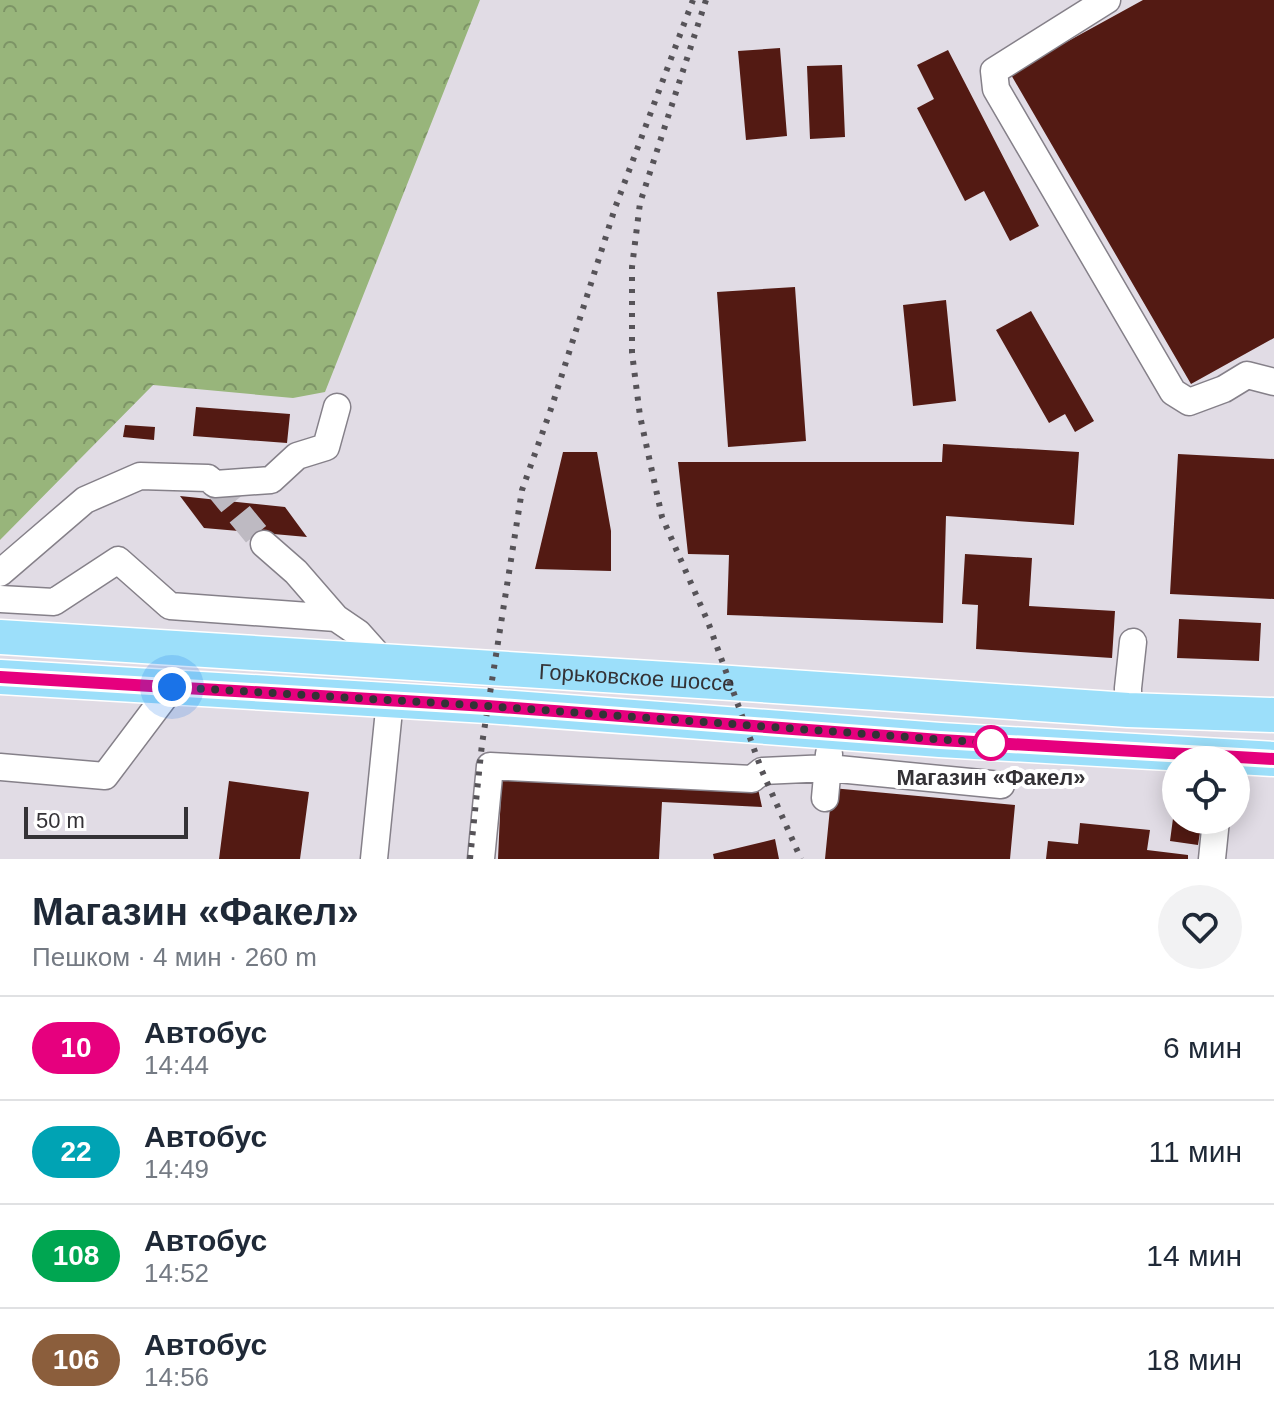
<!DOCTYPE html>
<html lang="ru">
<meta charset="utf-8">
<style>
:root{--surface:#fff;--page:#f2f2f3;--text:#1f2937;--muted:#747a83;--line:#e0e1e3}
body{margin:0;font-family:Helvetica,sans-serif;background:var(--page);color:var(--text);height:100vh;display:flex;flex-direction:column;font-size:30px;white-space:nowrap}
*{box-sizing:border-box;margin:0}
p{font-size:26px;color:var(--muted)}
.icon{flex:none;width:44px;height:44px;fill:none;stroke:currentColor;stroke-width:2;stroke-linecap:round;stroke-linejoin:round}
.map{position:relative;height:859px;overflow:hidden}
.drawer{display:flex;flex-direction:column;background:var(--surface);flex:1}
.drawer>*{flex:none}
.badge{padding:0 16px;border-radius:26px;font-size:28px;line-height:52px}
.tools{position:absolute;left:1162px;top:746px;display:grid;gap:16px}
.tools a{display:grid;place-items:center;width:88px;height:88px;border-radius:50%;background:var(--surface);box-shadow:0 4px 20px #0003;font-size:40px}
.scale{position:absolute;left:24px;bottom:20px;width:164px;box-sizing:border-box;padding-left:8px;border:4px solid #343236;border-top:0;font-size:22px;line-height:28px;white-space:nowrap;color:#343236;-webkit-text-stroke:6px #fff;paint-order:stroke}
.you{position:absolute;width:40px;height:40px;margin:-20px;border:6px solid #fff;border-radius:50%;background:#1a73e8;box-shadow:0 0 0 12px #1a73e833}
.map>.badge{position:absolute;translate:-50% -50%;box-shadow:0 0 0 4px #fff}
.round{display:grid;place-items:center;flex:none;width:84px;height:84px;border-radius:42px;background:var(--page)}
.overview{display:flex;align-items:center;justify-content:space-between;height:136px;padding:0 32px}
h1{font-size:38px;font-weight:800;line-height:60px}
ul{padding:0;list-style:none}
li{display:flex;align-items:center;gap:24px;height:104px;padding:0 32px;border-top:2px solid var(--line)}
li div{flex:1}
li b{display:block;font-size:30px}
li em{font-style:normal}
li .badge{min-width:88px;font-weight:700;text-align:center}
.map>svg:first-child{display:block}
.forest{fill:url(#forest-crowns)}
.building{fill:#531a13}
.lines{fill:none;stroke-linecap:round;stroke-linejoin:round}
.minor-tunnel{stroke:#bebac2;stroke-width:26;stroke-dasharray:26 13;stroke-linecap:butt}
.minor-casing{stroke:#858089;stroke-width:29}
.major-casing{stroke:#fff;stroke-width:37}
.minor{stroke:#fff;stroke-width:26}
.major{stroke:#9cdffa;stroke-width:34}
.rail{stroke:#565358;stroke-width:6;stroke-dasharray:4 8;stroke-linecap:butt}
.line-casing{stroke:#fff;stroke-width:18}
.line{stroke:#e6007e;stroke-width:12}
.walk{stroke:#343236;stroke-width:8;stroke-dasharray:0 14.4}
.stop-dot{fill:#fff;stroke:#e6007e;stroke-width:4}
.labels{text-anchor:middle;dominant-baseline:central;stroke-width:8;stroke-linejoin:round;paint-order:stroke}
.street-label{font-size:22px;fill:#343236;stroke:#fff}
.stop-label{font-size:22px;font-weight:bold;fill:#343236;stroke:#fff}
</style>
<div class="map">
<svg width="1274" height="859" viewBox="0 0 1274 859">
<defs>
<pattern id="forest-crowns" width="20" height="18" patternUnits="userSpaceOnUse" patternTransform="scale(2)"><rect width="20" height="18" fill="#98b57b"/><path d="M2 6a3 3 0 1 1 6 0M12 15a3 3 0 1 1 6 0" fill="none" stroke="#7d9466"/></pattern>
</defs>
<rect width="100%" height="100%" fill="#e1dce5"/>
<path class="forest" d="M 0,0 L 480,0 L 325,392 L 293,398 L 153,385 L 0,540 Z"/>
<path class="building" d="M 1143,0 L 1274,0 L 1274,338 L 1191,384 L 1010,73 Z
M 780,48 L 787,136 L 746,140 L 738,51 Z
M 948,50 L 1039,226 L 1010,241 L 984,191 L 965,201 L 917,108 L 934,99 L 917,65 Z
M 842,65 L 845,137 L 810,139 L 807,66 Z
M 795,287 L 806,441 L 728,447 L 717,292 Z
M 946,300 L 956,401 L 913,406 L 903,305 Z
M 1031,311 L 1094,421 L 1075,432 L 1065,414 L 1049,423 L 996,330 Z
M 196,407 L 290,414 L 287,443 L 193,436 Z
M 125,425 L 155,427 L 154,440 L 123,437 Z
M 943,444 L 1079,452 L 1074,525 L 946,516 L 943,623 L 727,615 L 729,555 L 688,554 L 678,462 L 942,462 Z
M 563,452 L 597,452 L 611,531 L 611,571 L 535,569 Z
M 1178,454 L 1274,459 L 1274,599 L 1170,594 Z
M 180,496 L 285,507 L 307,537 L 204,528 Z
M 965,554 L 1032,558 L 1029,606 L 1115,611 L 1112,658 L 976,649 L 978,605 L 962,604 Z
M 1179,619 L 1261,623 L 1259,661 L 1177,658 Z
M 502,770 L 757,784 L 762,807 L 662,802 L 659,859 L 498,859 Z
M 229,781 L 309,792 L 300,859 L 219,859 Z
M 832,788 L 1015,805 L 1010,859 L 825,859 Z
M 1174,811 L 1176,812 L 1176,820 L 1202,820 L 1198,845 L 1170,841 Z
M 1080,823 L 1150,830 L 1147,850 L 1188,855 L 1188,859 L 1046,859 L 1048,841 L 1078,844 Z
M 775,839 L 779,859 L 714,859 L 713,854 Z"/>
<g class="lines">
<path class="minor-tunnel" d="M 215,484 L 264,544"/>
<defs>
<path id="minor" d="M 1107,0 L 994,71 L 996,89 L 1173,392 L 1189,402 L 1224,389 L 1247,375 L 1274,382
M 264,544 L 296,572 L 336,618 L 358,633 L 383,661
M 0,573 L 85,500 L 140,476 L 208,478 L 215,484 L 271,480 L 297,456 L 326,447 L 337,407
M 0,599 L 54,602 L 118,560 L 170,606 L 336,618
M 1128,710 L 1128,688 L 1133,642
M 0,767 L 105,776 L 172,687
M 825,798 L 829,754
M 374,859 L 390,700
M 481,859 L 490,766 L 752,779 L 762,771 L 828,768 L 1001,785
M 1212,859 L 1216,820"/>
<g id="major">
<path id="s1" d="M 0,637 L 731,683 L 1128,710 L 1274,715"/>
<path d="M 0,677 L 487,706 L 940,740 L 1274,759"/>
</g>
</defs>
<use href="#minor" class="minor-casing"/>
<use href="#major" class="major-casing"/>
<use href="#minor" class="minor"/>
<use href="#major" class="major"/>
<path class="rail" d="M 706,0 L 640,203 L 632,267 L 632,353 L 640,416 L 662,517 L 708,622 L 762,771 L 801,859
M 470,859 L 482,744 L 522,490 L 552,406 L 615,208 L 693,0"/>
</g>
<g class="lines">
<defs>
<path id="line" d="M 0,677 L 487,706 L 940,740 L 1274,759"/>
</defs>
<use href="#line" class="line-casing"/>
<use href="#line" class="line"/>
<path class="walk" d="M 172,687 L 487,706 L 1002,744 L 991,743"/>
</g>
<circle class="stop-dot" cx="991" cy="743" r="16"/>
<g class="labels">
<g class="street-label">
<text stroke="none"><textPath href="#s1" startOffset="638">Горьковское шоссе</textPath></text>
</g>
<g class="stop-label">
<text x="991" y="777">Магазин «Факел»</text>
</g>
</g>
</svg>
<div class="tools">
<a><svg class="icon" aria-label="locate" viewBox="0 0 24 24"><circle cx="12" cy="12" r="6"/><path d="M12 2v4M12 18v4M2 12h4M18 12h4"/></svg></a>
</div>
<div class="scale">50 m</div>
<div class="you" style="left:172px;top:687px"></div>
</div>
<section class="drawer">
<div class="overview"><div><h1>Магазин «Факел»</h1><p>Пешком · 4 мин · 260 m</p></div><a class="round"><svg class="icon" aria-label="heart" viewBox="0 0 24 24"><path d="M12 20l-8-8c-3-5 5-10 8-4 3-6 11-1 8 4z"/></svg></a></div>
<ul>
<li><span class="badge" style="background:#e6007e;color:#fff">10</span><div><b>Автобус</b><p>14:44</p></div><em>6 мин</em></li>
<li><span class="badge" style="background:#00a3b4;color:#fff">22</span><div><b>Автобус</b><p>14:49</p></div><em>11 мин</em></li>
<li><span class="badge" style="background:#00a651;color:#fff">108</span><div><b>Автобус</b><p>14:52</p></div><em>14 мин</em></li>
<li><span class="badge" style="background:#8b5e3c;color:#fff">106</span><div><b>Автобус</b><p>14:56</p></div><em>18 мин</em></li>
</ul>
</section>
